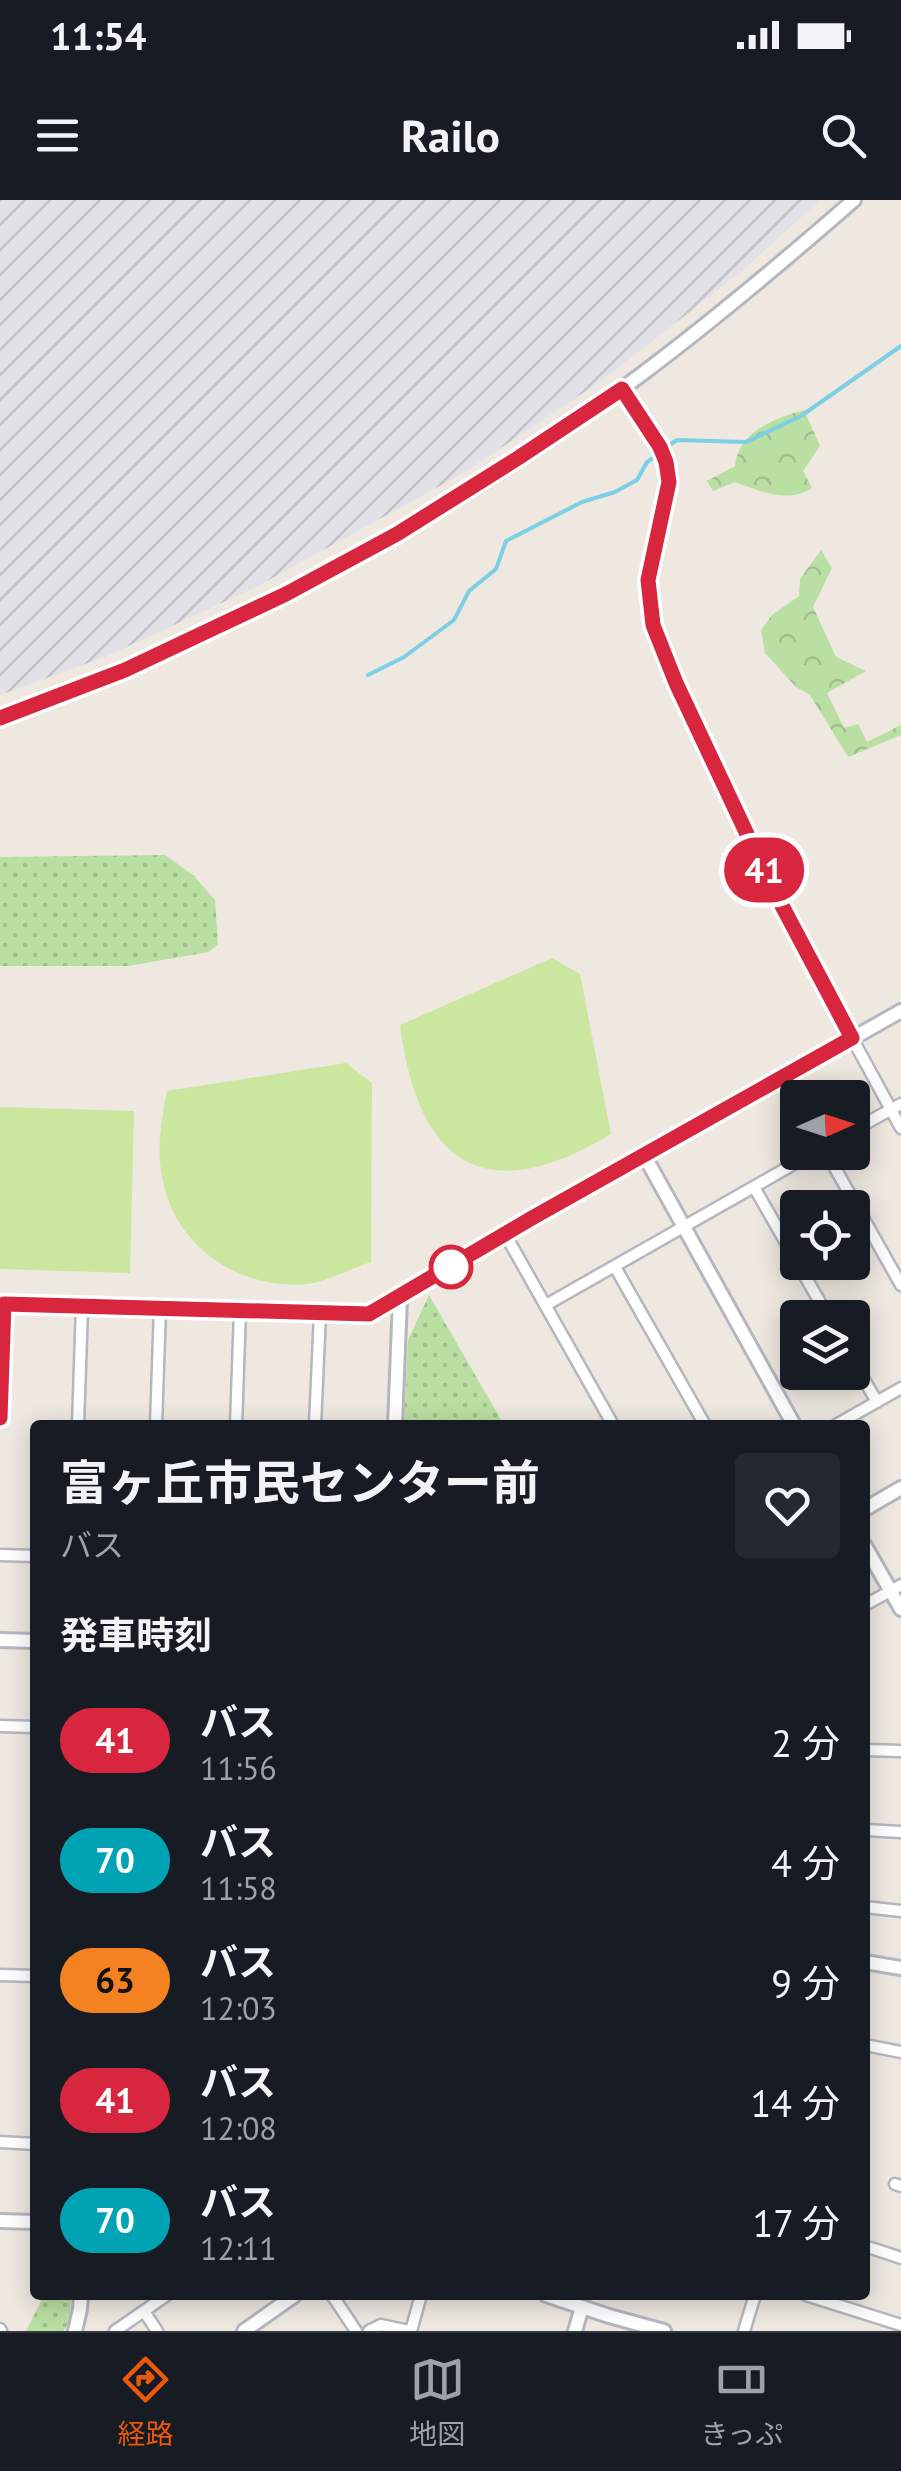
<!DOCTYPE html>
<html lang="ja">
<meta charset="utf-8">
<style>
:root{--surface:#171b24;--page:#242831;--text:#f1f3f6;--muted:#9ea1a6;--line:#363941;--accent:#ea580c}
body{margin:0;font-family:"PT Sans","Noto Sans JP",sans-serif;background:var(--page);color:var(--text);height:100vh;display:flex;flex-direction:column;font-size:38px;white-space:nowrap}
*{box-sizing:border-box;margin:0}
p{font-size:32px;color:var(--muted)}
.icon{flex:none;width:55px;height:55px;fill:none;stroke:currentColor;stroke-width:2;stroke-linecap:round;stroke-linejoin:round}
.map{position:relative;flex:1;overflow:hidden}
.panel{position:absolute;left:30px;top:1220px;width:840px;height:880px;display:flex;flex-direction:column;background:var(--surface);border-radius:10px;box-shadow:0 5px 25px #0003}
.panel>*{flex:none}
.badge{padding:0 20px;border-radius:32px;font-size:35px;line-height:65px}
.needle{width:65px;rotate:87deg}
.controls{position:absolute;left:780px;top:880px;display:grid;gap:20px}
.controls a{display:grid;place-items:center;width:90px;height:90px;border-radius:10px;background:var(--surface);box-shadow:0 5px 25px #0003;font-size:50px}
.map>.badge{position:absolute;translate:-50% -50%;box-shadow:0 0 0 5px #fff}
h2{padding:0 30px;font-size:38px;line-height:90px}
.round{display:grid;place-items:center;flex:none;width:105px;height:105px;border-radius:10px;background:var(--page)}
.overview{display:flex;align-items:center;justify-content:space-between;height:170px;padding:0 30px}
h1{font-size:48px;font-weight:700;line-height:75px}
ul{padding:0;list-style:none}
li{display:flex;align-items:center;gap:30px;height:120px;padding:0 30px}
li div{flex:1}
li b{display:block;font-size:38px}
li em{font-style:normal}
li .badge{min-width:110px;font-weight:700;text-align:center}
.status{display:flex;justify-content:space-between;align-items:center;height:70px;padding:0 50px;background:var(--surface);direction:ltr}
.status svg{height:28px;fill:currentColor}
header{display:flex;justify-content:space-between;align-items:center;height:130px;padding:0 30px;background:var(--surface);font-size:45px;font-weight:700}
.tab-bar{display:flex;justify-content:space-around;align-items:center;height:140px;border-top:2px solid var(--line);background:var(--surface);font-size:28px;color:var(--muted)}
.tab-bar a{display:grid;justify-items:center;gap:5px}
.tab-bar .on{color:var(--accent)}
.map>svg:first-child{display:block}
.industrial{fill:url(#industrial-furrows)}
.grass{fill:url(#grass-dots)}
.forest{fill:url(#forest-crowns)}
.pitch{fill:#cbe69f}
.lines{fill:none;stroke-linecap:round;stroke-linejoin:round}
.stream{stroke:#7dcfe6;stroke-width:4}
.minor-casing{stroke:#b4b7bf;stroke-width:15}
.tertiary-casing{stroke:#b4b7bf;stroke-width:18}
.minor{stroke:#fff;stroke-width:10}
.tertiary{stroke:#fff;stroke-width:12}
.line-casing{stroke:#fff;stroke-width:22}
.line{stroke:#d7263d;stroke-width:15}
.stop-dot{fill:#fff;stroke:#d7263d;stroke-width:5}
</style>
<div class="status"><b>11:54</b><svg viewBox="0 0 49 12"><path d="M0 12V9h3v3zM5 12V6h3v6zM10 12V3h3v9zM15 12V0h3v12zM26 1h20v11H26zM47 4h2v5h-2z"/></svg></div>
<header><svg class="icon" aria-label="menu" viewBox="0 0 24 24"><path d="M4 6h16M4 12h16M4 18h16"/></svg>Railo<svg class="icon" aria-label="search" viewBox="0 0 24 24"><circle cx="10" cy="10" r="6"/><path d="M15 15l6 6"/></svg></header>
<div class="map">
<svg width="901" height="2131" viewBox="0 0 901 2131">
<defs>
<pattern id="industrial-furrows" width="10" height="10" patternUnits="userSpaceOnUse" patternTransform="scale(2.5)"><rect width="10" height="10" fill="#e2e1e7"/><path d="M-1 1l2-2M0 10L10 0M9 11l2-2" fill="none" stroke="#c2c1c6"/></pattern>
<pattern id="grass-dots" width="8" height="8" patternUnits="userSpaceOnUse" patternTransform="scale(2.5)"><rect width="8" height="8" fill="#badfa2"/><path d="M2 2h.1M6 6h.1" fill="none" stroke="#a0c08c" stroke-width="1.8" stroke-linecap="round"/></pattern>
<pattern id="forest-crowns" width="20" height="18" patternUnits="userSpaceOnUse" patternTransform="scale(2.5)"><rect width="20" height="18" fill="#badfa2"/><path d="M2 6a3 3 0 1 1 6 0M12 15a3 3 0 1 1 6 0" fill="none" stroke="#a0c08c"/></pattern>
</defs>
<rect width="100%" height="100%" fill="#eee8e1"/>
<path class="industrial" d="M 0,0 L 820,0 L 742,71 L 601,181 L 463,273 L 256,387 L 107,456 L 0,495 Z"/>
<path class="grass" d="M 165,655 L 193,675 L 215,700 L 218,744 L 209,752 L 128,766 L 0,766 L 0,657 Z
M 429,1095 L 504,1225 L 404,1225 L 408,1140 Z
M 44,2095 L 71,2095 L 70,2119 L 64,2131 L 26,2131 Z"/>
<path class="forest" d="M 804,210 L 820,246 L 803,271 L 812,288 C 787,304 760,291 735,282 L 713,291 L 707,281 L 735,266 C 738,232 775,218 804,210 Z
M 821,350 L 832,368 L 813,407 L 836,457 L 866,471 L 827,493 L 844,528 L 858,524 L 867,542 L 901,525 L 901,535 L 848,557 L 810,495 L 796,487 L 765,453 L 761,430 L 772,415 L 799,396 L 800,379 Z"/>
<path class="pitch" d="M 552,758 L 580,774 L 611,934 C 485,1010 418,965 400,825 Z
M 346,863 L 372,883 L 371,1062 C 352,1068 324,1083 306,1084 C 240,1090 176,1047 163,982 C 156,951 161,921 167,891 Z
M 0,907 L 134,911 L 130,1073 L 0,1069 Z"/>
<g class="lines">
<path class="stream" d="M 671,244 L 677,240 L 746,242 L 801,216 L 901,146
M 368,475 L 404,457 L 454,420 L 469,391 L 496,369 L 506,341 L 582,302 L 615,292 L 637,280 L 647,262 L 653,258"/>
<defs>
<path id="minor" d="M 852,838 L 901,928
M 852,931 L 901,904
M 826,952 L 901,1085
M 754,987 L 829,1118
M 505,1034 L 613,1225
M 615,1067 L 705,1225
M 546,1105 L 815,952
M 852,1159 L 877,1202
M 0,1217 L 3,1104
M 78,1225 L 82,1106
M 156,1225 L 160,1108
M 236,1225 L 240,1111
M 315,1225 L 320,1114
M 836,1225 L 901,1188
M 0,1355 L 35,1356
M 865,1405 L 901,1385
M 0,1526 L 35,1527
M 865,1550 L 901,1551
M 865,1630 L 901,1632
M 865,1707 L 901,1711
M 0,1775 L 35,1776
M 865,1845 L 901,1852
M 0,1942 L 35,1944
M 895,1984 L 901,1986
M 871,2048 L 901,2058
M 332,2095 L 356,2131
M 806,2095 L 901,2125
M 144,2111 L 157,2131
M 0,2129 L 1,2131
M 115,2131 L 167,2095
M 369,2131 L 381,2125 L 409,2131
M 411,2131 L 421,2095
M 744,2131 L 755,2095"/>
<path id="tertiary" d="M 622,189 L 660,247 L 666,262 L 669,283 L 647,380 L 653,425 L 677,483 L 770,683 L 852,838
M 0,518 C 69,495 136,464 202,434 C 354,363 503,278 638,177 C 713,121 784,61 854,0
M 644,955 L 794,1225
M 0,1103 L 369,1114 L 400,1098 L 505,1034 L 901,811
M 395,1225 L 400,1098
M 865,1309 L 901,1288
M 865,1346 L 901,1409
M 0,1440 L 35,1441
M 865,1762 L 901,1768
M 0,2021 L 35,2022
M 546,2095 L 609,2116 L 664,2131
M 75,2131 L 80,2109 L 81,2095
M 244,2131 L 295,2095
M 575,2131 L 582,2107"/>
</defs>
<use href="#minor" class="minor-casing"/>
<use href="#tertiary" class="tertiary-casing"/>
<use href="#minor" class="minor"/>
<use href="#tertiary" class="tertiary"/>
</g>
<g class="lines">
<defs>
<path id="line" d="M 0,518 L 125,470 L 286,394 L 397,334 L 518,258 L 622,189 L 660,247 L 666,262 L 669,282 L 648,380 L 653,425 L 676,483 L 770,683 L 852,838 L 532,1018 L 369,1114 L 4,1104 L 0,1218"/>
</defs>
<use href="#line" class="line-casing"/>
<use href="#line" class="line"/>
</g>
<circle class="stop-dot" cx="451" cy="1067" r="20"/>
</svg>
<div class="controls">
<a><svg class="needle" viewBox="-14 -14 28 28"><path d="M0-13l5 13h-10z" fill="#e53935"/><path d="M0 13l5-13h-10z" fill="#9ea1a6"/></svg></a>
<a><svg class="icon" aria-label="locate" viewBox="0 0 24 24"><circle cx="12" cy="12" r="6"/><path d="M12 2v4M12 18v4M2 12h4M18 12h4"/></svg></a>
<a><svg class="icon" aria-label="layers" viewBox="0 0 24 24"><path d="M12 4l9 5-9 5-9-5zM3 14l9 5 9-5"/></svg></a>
</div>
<b class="badge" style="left:764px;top:670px;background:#d7263d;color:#fff">41</b>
<section class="panel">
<div class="overview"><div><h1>富ヶ丘市民センター前</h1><p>バス</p></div><a class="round"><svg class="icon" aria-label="heart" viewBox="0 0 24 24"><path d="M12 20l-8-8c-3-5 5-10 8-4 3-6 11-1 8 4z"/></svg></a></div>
<h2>発車時刻</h2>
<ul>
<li><span class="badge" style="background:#d7263d;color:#fff">41</span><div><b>バス</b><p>11:56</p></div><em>2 分</em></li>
<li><span class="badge" style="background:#00a3b4;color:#fff">70</span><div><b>バス</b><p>11:58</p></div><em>4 分</em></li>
<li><span class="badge" style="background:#f58220;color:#111">63</span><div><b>バス</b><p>12:03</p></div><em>9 分</em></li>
<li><span class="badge" style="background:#d7263d;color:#fff">41</span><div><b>バス</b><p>12:08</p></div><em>14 分</em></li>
<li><span class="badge" style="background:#00a3b4;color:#fff">70</span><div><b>バス</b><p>12:11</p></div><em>17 分</em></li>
</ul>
</section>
</div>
<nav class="tab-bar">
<a class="on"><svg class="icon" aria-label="directions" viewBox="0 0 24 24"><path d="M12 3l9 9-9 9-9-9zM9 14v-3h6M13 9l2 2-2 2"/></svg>経路</a>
<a><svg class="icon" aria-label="map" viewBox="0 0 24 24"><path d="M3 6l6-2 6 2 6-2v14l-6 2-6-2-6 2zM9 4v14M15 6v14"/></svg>地図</a>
<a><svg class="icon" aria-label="tickets" viewBox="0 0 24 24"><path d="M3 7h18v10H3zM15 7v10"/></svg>きっぷ</a>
</nav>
